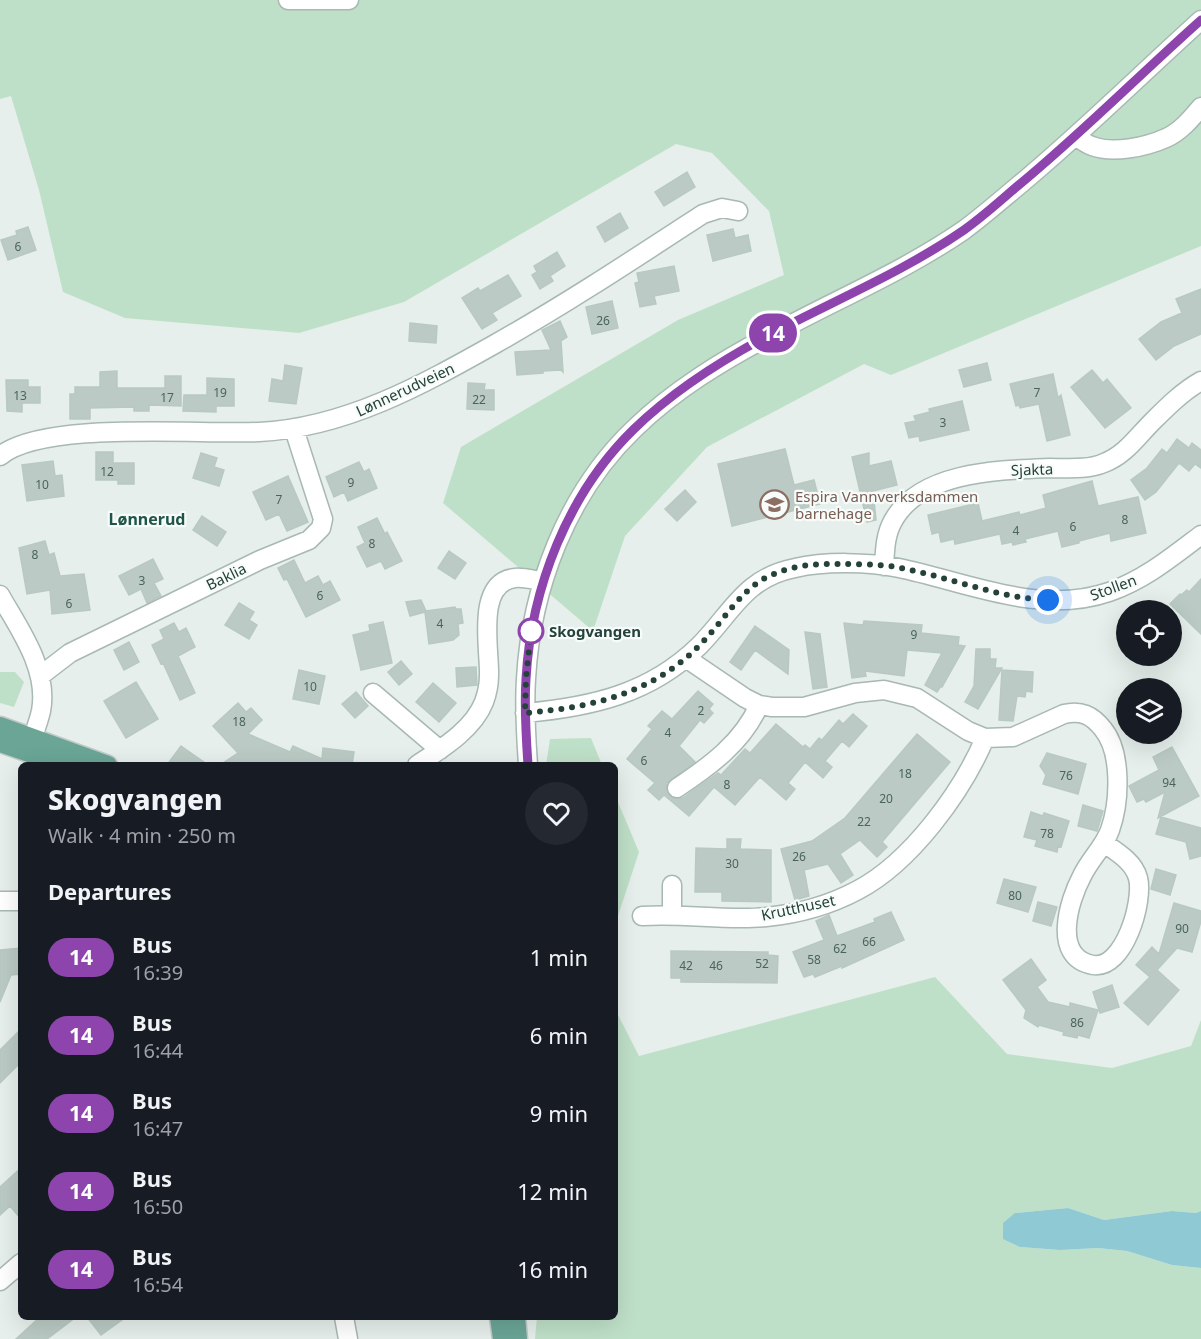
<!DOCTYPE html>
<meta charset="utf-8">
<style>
:root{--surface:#171b24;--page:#242831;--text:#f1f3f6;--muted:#9ea1a6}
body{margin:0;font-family:"Noto Sans",sans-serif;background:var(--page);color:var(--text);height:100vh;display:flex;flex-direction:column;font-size:22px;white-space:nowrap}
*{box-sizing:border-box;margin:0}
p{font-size:20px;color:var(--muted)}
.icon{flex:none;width:33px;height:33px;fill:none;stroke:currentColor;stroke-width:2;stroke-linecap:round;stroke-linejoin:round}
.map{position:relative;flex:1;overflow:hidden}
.details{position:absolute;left:18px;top:762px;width:600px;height:558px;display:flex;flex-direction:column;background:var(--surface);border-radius:9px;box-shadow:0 6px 24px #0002}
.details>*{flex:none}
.badge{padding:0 12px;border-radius:20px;font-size:21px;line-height:39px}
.buttons{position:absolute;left:1116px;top:600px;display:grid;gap:12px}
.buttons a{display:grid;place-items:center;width:66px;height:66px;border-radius:50%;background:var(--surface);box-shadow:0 6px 24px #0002;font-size:30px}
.you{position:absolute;width:30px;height:30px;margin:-15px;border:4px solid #fff;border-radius:50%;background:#1a73e8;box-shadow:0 0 0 9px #1a73e833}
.map>.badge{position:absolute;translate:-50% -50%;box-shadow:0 0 0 3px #fff}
h2{padding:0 30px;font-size:22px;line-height:54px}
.round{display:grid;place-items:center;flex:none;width:63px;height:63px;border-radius:32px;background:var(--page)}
.summary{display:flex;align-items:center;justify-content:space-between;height:102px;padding:0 30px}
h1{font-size:28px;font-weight:800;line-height:45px}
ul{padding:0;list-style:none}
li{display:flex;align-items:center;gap:18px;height:78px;padding:0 30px}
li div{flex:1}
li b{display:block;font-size:22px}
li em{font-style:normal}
li .badge{min-width:66px;font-weight:700;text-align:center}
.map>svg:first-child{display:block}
.green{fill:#bfe0c8}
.water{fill:#8ec9d4}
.building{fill:#bbcac4;stroke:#b8c9c2;stroke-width:1.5}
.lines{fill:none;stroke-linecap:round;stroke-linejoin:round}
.minor-casing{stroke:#a8b8b2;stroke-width:21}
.major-casing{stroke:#c2cac8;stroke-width:21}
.minor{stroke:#fff;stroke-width:18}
.major{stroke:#6aa596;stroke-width:18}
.line-casing{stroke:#fff;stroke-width:14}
.line{stroke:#8e44ad;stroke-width:9}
.walk{stroke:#24423a;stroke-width:6;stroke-dasharray:0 10.8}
.stop-dot{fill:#fff;stroke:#8e44ad;stroke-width:3}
.labels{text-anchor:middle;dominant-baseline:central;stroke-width:4.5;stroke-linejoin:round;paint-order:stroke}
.number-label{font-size:12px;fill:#4a645c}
.street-label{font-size:15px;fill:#24423a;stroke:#f7fbf9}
.education-label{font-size:15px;fill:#785e54;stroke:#f7fbf9;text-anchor:start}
.stop-label{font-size:15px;font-weight:bold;fill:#24423a;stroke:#f7fbf9;text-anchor:start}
.neighbourhood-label{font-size:16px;font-weight:bold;fill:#1f5548;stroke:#f7fbf9}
</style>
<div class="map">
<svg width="1201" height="1339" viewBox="0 0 1201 1339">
<rect width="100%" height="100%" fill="#e6efeb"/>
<path class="green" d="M 0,0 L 1201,0 L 1201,246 L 891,375 L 864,364 L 707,447 L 625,536 L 593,631 L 443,503 L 461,447 L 678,320 L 784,275 L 769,211 L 712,153 L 676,144 L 404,302 L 299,333 L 125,318 L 63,292 L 39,190 L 11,96 L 0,99 Z
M 0,672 L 15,672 L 24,682 L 14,707 L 0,703 Z
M 591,738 L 602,765 L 546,765 L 550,739 Z
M 615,795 L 639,852 L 615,925 Z
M 935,977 L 1007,1054 L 1112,1068 L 1191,1046 L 1201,1020 L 1201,1211 L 1196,1213 L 1172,1211 L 1104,1220 L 1068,1208 L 1015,1213 L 1020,1247 L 1060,1250 L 1098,1248 L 1127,1251 L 1172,1265 L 1201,1268 L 1201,1339 L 535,1339 L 537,1317 L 615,1317 L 615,1009 L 639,1056 Z"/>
<path class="water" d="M 1068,1208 L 1104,1220 L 1172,1211 L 1196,1213 L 1201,1211 L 1201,1268 L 1172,1265 L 1127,1251 L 1098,1248 L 1060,1250 L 1020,1247 L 1003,1239 L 1003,1223 L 1015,1213 Z"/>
<path class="building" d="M 687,172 L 695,187 L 664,206 L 655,192 Z
M 620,213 L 628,228 L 605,242 L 597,227 Z
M 28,227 L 36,250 L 8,260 L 1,240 L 17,235 L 16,231 Z
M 733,229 L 735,238 L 748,235 L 751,251 L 713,261 L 707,235 Z
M 557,252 L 565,266 L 550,276 L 553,281 L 540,289 L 532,275 L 537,272 L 534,266 Z
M 674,266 L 679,291 L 654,296 L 656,304 L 640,307 L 635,283 L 639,282 L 637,273 Z
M 508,275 L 521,296 L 492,313 L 497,320 L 482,329 L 462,298 L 478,288 L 480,291 Z
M 1201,289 L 1201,334 L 1174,346 L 1156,360 L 1139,339 L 1161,322 L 1182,313 L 1176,299 Z
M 612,301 L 618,328 L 592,334 L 586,307 Z
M 560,321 L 567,337 L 561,341 L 563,372 L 561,370 L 543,371 L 543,373 L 517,375 L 515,352 L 551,350 L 542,330 Z
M 410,323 L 437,326 L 436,343 L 409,341 Z
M 987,363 L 991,380 L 964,387 L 959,370 Z
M 285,365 L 302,368 L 296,404 L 269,401 L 272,379 L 283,381 Z
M 1092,370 L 1103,383 L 1107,379 L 1131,408 L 1105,428 L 1071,387 Z
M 117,371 L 117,388 L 165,388 L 165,376 L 181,376 L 181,406 L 149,405 L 149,411 L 134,411 L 134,407 L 90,408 L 90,419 L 70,419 L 70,394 L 75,394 L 75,387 L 100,387 L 100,372 Z
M 1053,374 L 1058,398 L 1061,395 L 1070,435 L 1047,441 L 1039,404 L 1020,408 L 1019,405 L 1016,406 L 1010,384 Z
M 207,378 L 234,379 L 234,406 L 216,406 L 216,412 L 183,411 L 184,395 L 207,395 Z
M 6,380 L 28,380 L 28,387 L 40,387 L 40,403 L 22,403 L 22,412 L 7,411 Z
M 468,383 L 485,384 L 484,390 L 494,390 L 494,410 L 467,409 Z
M 962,401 L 969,430 L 920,441 L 919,436 L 909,438 L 905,423 L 916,421 L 914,416 L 930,412 L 929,409 Z
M 1177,439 L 1189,448 L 1192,443 L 1201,450 L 1201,468 L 1195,464 L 1189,471 L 1179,463 L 1156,492 L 1145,500 L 1131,480 L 1147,468 L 1162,449 L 1167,453 Z
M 785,449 L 794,485 L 814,480 L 820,504 L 732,526 L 718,464 Z
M 96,452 L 113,452 L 113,463 L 134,463 L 134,484 L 118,484 L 118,480 L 96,480 Z
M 201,453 L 217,458 L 214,467 L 224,470 L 219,486 L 193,478 Z
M 869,453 L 869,466 L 891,461 L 897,485 L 873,491 L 876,520 L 867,522 L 852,457 Z
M 53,461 L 55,476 L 62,475 L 64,496 L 27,501 L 22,465 Z
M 359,462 L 364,472 L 369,469 L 377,488 L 348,501 L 344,492 L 334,497 L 326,477 Z
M 288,476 L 308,522 L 287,531 L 279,514 L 266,520 L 253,492 Z
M 1092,481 L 1098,506 L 1138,497 L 1146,533 L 1111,541 L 1110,533 L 1079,541 L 1079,543 L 1062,547 L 1058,531 L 1025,539 L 1026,542 L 1013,545 L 1012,542 L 1002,544 L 1000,534 L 955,544 L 954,539 L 941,542 L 939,532 L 932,534 L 928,515 L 978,503 L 982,521 L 1019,512 L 1020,515 L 1046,508 L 1043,495 Z
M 685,490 L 696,502 L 677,521 L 665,509 Z
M 202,516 L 226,532 L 217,546 L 193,530 Z
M 377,518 L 385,534 L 387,532 L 402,561 L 385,569 L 381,561 L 367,567 L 357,547 L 365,543 L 358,527 Z
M 45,541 L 49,555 L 54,553 L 60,576 L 84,574 L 90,610 L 52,614 L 50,590 L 27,594 L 19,548 Z
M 449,551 L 466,563 L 455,579 L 438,568 Z
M 153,559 L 163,579 L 154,583 L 161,596 L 147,603 L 141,589 L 129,595 L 119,576 Z
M 294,560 L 305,583 L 318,576 L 323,585 L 330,581 L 340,600 L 306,617 L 287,579 L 284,580 L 278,568 Z
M 1201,579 L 1201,634 L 1170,604 L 1180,594 L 1181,595 L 1187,590 L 1189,592 Z
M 421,600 L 426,611 L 455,607 L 456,609 L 461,609 L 463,623 L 458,624 L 459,635 L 453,640 L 429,644 L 425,612 L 410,616 L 406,602 Z
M 239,603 L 254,612 L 249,620 L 257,625 L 249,639 L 225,625 Z
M 864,621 L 922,625 L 921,633 L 959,637 L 958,645 L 965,646 L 942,687 L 941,686 L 937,692 L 925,685 L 942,653 L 907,650 L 904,676 L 865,671 L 866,676 L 852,678 L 844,623 L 863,625 Z
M 383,622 L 392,663 L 361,670 L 353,635 L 370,631 L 369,625 Z
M 174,623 L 179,632 L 186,628 L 195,647 L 178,656 L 195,693 L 180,700 L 163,663 L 161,664 L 152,645 L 164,639 L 160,630 Z
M 755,626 L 789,650 L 788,674 L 755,650 L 741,670 L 730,662 Z
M 805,632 L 820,634 L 827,687 L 813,689 Z
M 129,642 L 139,662 L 124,670 L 114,650 Z
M 976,649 L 990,649 L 990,659 L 996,659 L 995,668 L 1002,668 L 978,709 L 965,702 L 974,686 Z
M 401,661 L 412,674 L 399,685 L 388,672 Z
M 476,667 L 477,685 L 457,687 L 456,668 Z
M 299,670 L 325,676 L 319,704 L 293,699 Z
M 1002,670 L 1033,672 L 1032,692 L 1026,691 L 1025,697 L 1017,696 L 1013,721 L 999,720 Z
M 136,682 L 158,719 L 126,738 L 104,701 Z
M 433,683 L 456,703 L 439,722 L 416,702 Z
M 698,691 L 713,704 L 709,709 L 713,713 L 704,723 L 700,720 L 679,746 L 695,762 L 667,783 L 666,789 L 673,798 L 683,798 L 718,773 L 721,775 L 745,749 L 750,753 L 776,724 L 803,747 L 805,745 L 810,749 L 819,738 L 822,740 L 839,720 L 843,724 L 853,714 L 867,726 L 849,747 L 842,741 L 825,761 L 832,767 L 823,778 L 805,762 L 788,783 L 795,789 L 786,800 L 760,777 L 735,805 L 714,787 L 689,816 L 664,795 L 659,800 L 648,790 L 655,783 L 627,759 L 652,729 L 648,726 L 662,711 L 672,719 Z
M 356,692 L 368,706 L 355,718 L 342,704 Z
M 238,703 L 246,712 L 251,708 L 262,720 L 248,734 L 290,752 L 293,746 L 322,759 L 323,748 L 354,752 L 352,765 L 220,765 L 238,753 L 213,726 Z
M 917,734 L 950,762 L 882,842 L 887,847 L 877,857 L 860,840 L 840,854 L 853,875 L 841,883 L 828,864 L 804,870 L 809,896 L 795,900 L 781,849 L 812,841 L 845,818 Z
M 181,746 L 208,765 L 167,765 Z
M 1172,747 L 1199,796 L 1158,818 L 1165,792 L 1146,802 L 1144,799 L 1137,802 L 1129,786 L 1159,770 L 1153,757 Z
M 1047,753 L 1086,764 L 1078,794 L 1043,784 L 1046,775 L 1040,766 Z
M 1083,805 L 1103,811 L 1097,831 L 1078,826 Z
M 1031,812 L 1043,816 L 1044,813 L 1069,821 L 1061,847 L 1058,846 L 1057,852 L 1035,846 L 1037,840 L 1024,837 Z
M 1161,817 L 1201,828 L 1201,856 L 1190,859 L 1186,842 L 1156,834 Z
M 727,839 L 741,839 L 740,849 L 771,850 L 771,902 L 722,901 L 722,892 L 695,892 L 696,848 L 727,849 Z
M 1156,869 L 1176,875 L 1170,895 L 1151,889 Z
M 1004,879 L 1036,887 L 1028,912 L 997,903 Z
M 1038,902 L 1057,907 L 1051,926 L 1033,921 Z
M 1174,903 L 1201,911 L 1201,921 L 1192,952 L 1177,948 L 1157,970 L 1179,990 L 1148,1025 L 1124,1003 L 1150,977 L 1136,965 L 1152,947 L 1159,954 Z
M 891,912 L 904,940 L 842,968 L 842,966 L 815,977 L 813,974 L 804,977 L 793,952 L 824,940 L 816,921 L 829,915 L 837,936 L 875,922 L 874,919 Z
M 21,948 L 21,974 L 11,975 L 0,1002 L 0,950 Z
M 671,951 L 768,952 L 768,955 L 778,956 L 777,983 L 681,982 L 681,978 L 671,978 Z
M 1031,959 L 1046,980 L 1037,987 L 1048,1002 L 1070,1007 L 1070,1003 L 1098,1010 L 1089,1038 L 1078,1035 L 1077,1038 L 1063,1035 L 1064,1032 L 1039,1025 L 1038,1027 L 1024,1018 L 1026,1010 L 1003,980 Z
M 1112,985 L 1119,1007 L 1100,1013 L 1093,992 Z
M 21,1029 L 21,1062 L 0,1083 L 0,1050 Z
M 21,1168 L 21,1219 L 10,1206 L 0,1215 L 0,1187 Z
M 40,1317 L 76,1317 L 47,1339 L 16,1339 Z
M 87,1317 L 126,1317 L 101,1335 Z"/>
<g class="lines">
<defs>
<path id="minor" d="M 288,0 L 349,0
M 1076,136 C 1081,140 1086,144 1092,146 C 1113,154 1146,147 1166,138 C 1180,132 1191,119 1201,107
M 0,456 C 44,420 199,435 259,432 C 345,428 422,385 495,344 C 566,304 634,259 703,214 L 722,208 L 738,211
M 884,566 C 885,551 885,535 893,521 C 920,471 1000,470 1050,468 C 1067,468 1088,470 1104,463 C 1125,455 1137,437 1152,422 C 1167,407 1183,391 1201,381
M 0,595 C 19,629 49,669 41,711 C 38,724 33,737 28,750
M 686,658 L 745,698 L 759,705 L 772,707 L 804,707 L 855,693 L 884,690 L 917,698 L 968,731 L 985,738 L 1013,737 L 1064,714 C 1081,710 1092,715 1103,729 C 1122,752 1120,802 1110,830 C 1104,847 1090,859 1082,876 C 1069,900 1051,958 1093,965 C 1124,970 1144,901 1138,878 C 1134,862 1117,852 1104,843
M 40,676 L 70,653 L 260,560 L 309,540 L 321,528 L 323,519 L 294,429
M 373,693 L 440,750
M 525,713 C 591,707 650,694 699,646 C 732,613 744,578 795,568 C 825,561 869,562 899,568 C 967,582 1039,616 1109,592 C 1144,580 1172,557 1201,535
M 417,765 C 441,749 473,730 484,702 C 487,694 489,685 489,675 C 490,650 475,582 515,578 C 523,577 534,580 542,581
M 528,765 C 526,736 524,708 526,679 C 531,588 567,493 634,429 C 674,390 722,361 771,335 C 835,300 903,272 964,230 C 983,216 1000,201 1018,186 C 1082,133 1140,75 1201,20
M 677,788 C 710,766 743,742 759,705
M 0,901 L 21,901
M 672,914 L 672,885
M 642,916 C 684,913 726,921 766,917 C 797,914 830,905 858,890 C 911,862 962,792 985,738
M 0,1281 L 21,1263
M 344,1317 L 348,1339"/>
<path id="major" d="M 0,726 L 108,765
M 0,743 L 64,765
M 499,1317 L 502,1339
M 516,1317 L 518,1339"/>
</defs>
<use href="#minor" class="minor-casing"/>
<use href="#major" class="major-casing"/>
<use href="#minor" class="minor"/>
<use href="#major" class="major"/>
</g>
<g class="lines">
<defs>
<path id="line" d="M 528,765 C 526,736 524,708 526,679 C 531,588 568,493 634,429 C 674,390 722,360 771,334 C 835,300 903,272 964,230 C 981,218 998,203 1014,189 C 1079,136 1138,76 1201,20"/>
</defs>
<use href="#line" class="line-casing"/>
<use href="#line" class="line"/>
<path class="walk" d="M 531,631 L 526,678 L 525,713 C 596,707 660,692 709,635 C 729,613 745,585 774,574 C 794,565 816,564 837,564 C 856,564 877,564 896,567 C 947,576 996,598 1048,600"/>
</g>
<defs>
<symbol id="school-ring" viewBox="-11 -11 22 22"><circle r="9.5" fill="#f7fbf9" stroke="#8d6e63" stroke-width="1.5"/><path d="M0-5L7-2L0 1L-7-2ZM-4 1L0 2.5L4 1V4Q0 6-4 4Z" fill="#8d6e63"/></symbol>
</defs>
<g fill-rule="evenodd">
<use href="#school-ring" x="758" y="488" width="33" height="33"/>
</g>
<circle class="stop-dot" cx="531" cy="631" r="12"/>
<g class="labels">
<g class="number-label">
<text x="18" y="246">6</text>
<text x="603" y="320">26</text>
<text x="220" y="392">19</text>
<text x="1037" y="392">7</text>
<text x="20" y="395">13</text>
<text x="167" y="397">17</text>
<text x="479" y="399">22</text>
<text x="943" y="422">3</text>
<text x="107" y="471">12</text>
<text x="351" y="482">9</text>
<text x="42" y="484">10</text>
<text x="279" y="499">7</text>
<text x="1125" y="519">8</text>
<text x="1073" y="526">6</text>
<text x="1016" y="530">4</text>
<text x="372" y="543">8</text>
<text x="35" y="554">8</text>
<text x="142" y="580">3</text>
<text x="320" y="595">6</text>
<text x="69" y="603">6</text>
<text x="440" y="623">4</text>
<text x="914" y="634">9</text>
<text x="310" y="686">10</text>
<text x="701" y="710">2</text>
<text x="239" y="721">18</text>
<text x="668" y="732">4</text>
<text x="644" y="760">6</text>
<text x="905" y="773">18</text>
<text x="1066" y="775">76</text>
<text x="1169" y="782">94</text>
<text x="727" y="784">8</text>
<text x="886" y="798">20</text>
<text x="864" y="821">22</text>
<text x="1047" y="833">78</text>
<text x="799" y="856">26</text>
<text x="732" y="863">30</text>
<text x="1015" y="895">80</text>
<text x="1182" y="928">90</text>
<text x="869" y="941">66</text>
<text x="840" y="948">62</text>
<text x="814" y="959">58</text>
<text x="762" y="963">52</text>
<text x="686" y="965">42</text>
<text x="716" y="965">46</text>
<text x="1077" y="1022">86</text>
</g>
<g class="street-label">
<text transform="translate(405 389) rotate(-25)">Lønnerudveien</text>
<text transform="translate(1032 469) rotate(-2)">Sjakta</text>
<text transform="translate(226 576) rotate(-26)">Baklia</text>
<text transform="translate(1113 587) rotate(-20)">Stollen</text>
<text transform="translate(798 907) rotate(-12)">Krutthuset</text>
</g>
<g class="education-label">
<text x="795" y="496">Espira Vannverksdammen<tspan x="795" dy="17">barnehage</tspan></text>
</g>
<g class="stop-label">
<text x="549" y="631">Skogvangen</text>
</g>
<g class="neighbourhood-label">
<text x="147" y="519">Lønnerud</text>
</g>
</g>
</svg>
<div class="buttons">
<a><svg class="icon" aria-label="locate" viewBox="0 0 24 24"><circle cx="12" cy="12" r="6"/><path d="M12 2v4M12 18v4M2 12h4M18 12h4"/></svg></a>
<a><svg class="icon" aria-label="layers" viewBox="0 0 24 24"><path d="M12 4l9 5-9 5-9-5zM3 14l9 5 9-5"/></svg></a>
</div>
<div class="you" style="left:1048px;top:600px"></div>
<b class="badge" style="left:773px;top:333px;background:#8e44ad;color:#fff">14</b>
<section class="details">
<div class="summary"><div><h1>Skogvangen</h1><p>Walk · 4 min · 250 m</p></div><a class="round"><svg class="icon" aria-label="heart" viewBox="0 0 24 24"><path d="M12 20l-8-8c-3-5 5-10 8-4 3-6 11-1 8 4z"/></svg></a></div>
<h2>Departures</h2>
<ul>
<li><span class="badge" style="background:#8e44ad;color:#fff">14</span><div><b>Bus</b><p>16:39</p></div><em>1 min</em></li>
<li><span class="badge" style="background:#8e44ad;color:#fff">14</span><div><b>Bus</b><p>16:44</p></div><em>6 min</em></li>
<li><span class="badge" style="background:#8e44ad;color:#fff">14</span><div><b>Bus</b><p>16:47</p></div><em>9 min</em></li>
<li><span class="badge" style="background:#8e44ad;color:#fff">14</span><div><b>Bus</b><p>16:50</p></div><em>12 min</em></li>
<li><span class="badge" style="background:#8e44ad;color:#fff">14</span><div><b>Bus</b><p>16:54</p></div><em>16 min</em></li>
</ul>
</section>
</div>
